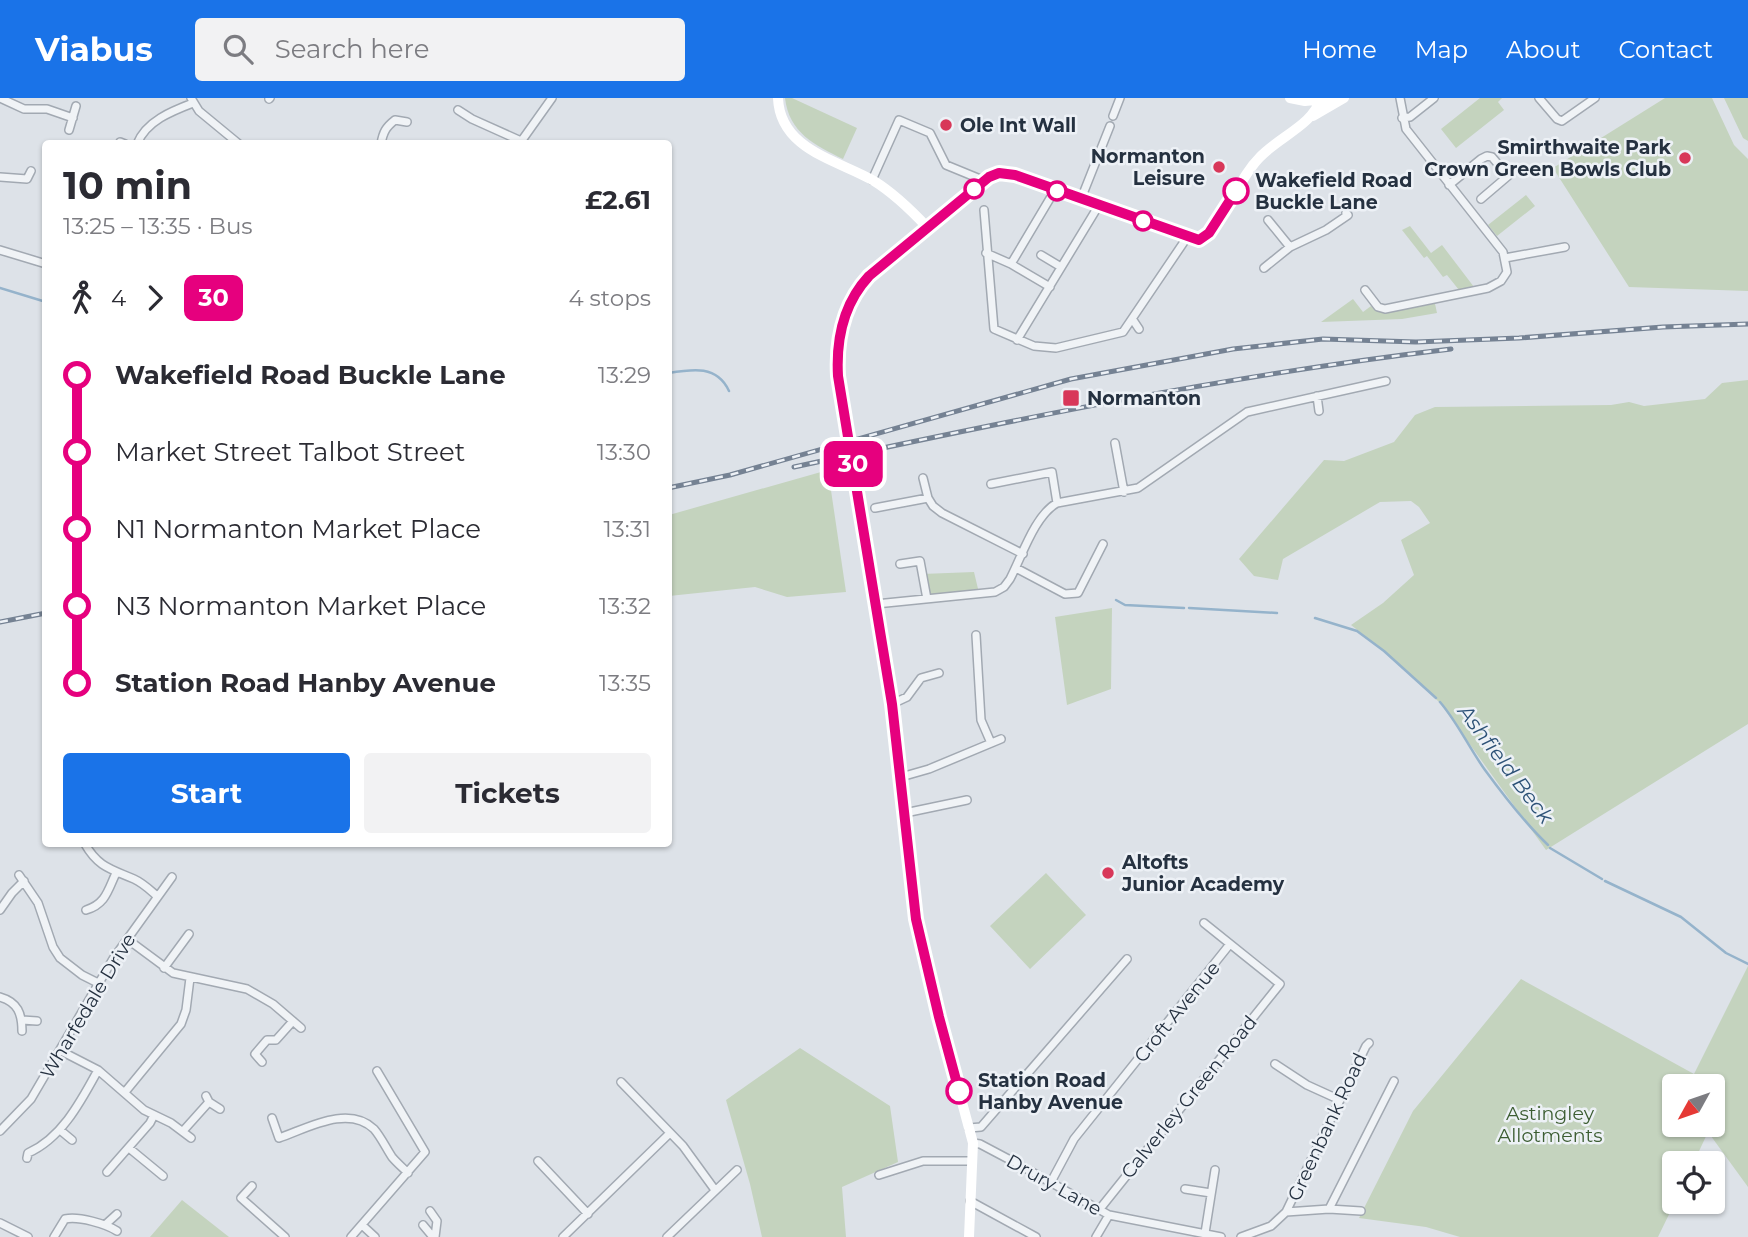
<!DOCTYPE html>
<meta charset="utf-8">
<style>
:root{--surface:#fff;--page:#f2f2f3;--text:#2b2b33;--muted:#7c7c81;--accent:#1a73e8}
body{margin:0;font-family:Montserrat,sans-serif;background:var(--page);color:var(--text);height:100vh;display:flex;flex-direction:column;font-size:26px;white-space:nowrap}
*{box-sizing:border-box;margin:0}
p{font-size:23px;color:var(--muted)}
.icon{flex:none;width:38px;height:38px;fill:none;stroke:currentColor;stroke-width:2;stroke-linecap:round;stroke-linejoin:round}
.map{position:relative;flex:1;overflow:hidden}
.drawer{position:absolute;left:42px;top:42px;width:630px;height:707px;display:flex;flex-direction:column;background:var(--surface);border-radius:7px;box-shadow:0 2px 5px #0004}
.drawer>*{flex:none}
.badge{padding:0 14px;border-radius:10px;font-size:24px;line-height:46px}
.needle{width:46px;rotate:230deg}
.buttons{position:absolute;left:1662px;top:976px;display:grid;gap:14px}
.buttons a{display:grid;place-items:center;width:63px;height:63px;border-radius:7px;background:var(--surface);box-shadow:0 2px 5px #0004;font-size:35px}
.map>.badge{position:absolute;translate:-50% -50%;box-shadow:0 0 0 4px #fff}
.legs{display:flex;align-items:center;gap:10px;height:77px;padding:0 21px;font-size:23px}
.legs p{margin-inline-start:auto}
.summary{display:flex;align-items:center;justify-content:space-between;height:119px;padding:0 21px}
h1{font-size:38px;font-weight:700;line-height:52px}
.action{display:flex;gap:14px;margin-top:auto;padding:14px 21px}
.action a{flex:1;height:80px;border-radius:7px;background:var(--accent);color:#fff;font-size:28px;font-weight:700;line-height:80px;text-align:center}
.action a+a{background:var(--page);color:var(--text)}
ul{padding:0 21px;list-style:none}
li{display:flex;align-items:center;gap:24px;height:77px;font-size:26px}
li i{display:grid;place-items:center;width:10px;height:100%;margin:0 9px;background:currentColor}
li i::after{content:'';width:18px;height:18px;margin:-9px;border:5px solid;border-radius:50%;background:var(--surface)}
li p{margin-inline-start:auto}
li:first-child i{background:linear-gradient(#0000 50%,currentColor 0)}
li:last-child i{background:linear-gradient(currentColor 50%,#0000 0)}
header{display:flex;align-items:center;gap:42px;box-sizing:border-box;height:98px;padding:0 35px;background:var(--accent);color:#fff}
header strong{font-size:33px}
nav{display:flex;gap:38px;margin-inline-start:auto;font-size:24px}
.search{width:490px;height:63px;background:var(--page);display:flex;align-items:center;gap:18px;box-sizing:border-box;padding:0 24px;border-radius:7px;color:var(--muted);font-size:26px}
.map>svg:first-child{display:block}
.green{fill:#c4d3be;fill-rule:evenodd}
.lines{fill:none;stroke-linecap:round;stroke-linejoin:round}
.stream{stroke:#95b3cb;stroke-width:2.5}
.street-casing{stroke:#a2a9b2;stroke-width:10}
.street{stroke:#f0f3f6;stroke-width:7}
.secondary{stroke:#fff;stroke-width:10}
.rail-casing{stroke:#758293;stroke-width:5}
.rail{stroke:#edf1f6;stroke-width:2.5;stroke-dasharray:8;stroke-linecap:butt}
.secondary-bridge{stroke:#fff;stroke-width:10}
.line-1-casing{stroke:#fff;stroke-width:16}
.line-1{stroke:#e6007e;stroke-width:10}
.poi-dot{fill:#d83759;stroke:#edf1f6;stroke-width:2.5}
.stop-1-dot{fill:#fff;stroke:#e6007e;stroke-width:3.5}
.labels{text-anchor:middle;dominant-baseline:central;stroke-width:5;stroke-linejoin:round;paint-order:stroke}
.poi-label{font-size:19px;font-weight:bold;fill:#253140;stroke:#edf1f6;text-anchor:start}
.stop-label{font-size:19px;font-weight:bold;fill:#253140;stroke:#edf1f6;text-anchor:start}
.street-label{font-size:19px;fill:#253140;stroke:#edf1f6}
.park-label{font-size:19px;fill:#3c5d32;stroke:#edf1f6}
.water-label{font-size:21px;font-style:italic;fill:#2d5277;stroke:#edf1f6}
</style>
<header>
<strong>Viabus</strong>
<div class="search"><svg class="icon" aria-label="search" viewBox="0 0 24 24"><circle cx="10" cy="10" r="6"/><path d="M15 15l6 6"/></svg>Search here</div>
<nav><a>Home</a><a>Map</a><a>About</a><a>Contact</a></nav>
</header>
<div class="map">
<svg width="1748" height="1139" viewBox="0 0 1748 1139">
<rect width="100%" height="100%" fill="#dde2e8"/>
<path class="green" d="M 785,0 L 792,0 L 857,30 L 843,61 C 815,47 789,35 785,0 Z
M 1480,0 L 1502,0 L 1498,4 L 1504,12 L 1456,50 L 1441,31 Z
M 1665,0 L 1712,0 L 1734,47 L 1748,61 L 1748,193 L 1629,189 L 1553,70 Z
M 1724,0 L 1748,0 L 1748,43 L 1743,40 Z
M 1526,97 L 1535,108 L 1497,138 L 1488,127 Z
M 1410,128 L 1431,155 L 1442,147 L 1474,189 L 1459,192 L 1447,177 L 1443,179 L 1427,158 L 1424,160 L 1402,132 Z
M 1353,201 L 1363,214 L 1371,208 L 1374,211 L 1434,201 L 1437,215 L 1402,221 L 1321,224 Z
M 1748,282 L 1748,626 L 1546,752 L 1440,605 L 1395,562 L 1351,527 L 1383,505 L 1414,477 L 1401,442 L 1430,425 L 1419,409 L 1411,403 L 1380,404 L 1283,461 L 1278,482 L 1254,478 L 1239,461 L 1324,362 L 1344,363 L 1394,344 L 1415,317 L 1435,309 L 1611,307 L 1629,304 L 1644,308 L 1705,301 L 1722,285 Z
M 828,372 L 846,494 L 787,499 L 755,489 L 669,498 L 669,417 Z
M 974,474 L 979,495 L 927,501 L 922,476 Z
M 1112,510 L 1111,591 L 1067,607 L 1055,519 Z
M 1046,775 L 1086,817 L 1030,871 L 990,828 Z
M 1748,868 L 1748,1089 L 1708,1034 L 1693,1066 L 1675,1066 L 1675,1104 L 1658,1139 L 1460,1139 L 1426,1129 L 1359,1120 L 1413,1013 L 1521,881 L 1694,976 ZM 1675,989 L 1713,989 L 1713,1027 L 1675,1027 Z
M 800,950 L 890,1008 L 898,1064 L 842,1089 L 846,1139 L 762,1139 L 750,1086 L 726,1002 Z
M 182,1102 L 229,1139 L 150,1139 Z"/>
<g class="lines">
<path class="stream" d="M 0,190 L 46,204
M 668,275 C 693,271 717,267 729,293
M 1116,502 L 1125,507 L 1184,510
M 1189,510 L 1277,515
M 1315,520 L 1357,533 L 1384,553 L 1436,600
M 1440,604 C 1458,625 1469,650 1485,672 C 1504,698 1525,725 1548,747
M 1550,750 L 1602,781
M 1605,783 L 1681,819 L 1726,855 L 1748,866"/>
<defs>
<path id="street" d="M 0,0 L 24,11 L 47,11 L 73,20
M 191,0 L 199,13 L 239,46
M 1539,0 L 1557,21 L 1562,23 L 1595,0
M 269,1 L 270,0
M 458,12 L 472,21 L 521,43
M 1113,18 L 1120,0
M 1402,20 L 1410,19 L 1434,0
M 69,32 L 76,8
M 120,44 L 125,46
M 520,45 L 552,0
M 137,46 C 146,23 172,13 193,5
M 381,46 C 383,34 386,29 395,22 L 407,24
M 0,79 L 27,81 L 31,73
M 872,82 L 899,22 L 930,35 L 946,67 L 985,83
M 1449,87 L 1481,61 L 1487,58 L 1492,59 L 1508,78 L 1481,101
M 1081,101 L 1110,28
M 984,112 L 994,231 L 1034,248 L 1056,250 L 1123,234 L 1188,138
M 1268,122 L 1290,149
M 0,152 L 46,166
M 986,155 L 1011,166 L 1050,189
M 1041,157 L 1061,169
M 1505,160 L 1565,149
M 1011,166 L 1055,92
M 1264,170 L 1290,149 L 1326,132 L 1348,117 L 1346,115
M 1365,192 L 1378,209 L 1385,211 L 1488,190 L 1501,183 L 1507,174 L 1503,154 L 1406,31 L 1400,0
M 1133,222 L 1139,231
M 1017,242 L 1099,107
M 1317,298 L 1319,313
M 1115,345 L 1124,394
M 923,380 L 928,400
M 991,386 L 1052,374 L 1057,405
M 875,410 L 928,400 L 933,408 L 942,415 L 1023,456
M 900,466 L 920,463 L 927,501
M 1016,470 L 1065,496 L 1078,495 L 1103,446
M 876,506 L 995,494 L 1004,489 L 1010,481 C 1022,458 1035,417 1057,405 L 1138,390 L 1247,314 L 1386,283
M 976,537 L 981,622 L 991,645
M 892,606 L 907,599 L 921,580 L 939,575
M 901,679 L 929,671 L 1001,641
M 905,715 L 967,702
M 85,746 C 98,769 111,771 134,781 C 143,785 150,792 157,798
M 19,777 L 38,805 L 53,849 L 60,860 L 82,877 L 98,885
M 0,812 L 12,795 L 24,783
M 86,812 C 106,806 108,792 116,775
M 127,841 L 173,875 L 247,891 L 273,906 L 301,930
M 164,870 L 189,836
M 0,899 C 18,904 22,916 22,933
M 22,922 L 37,923
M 61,953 L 98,972 L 144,1012 L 171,1025 L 191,1040
M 262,964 L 255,956 L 267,942 L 276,942 L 293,923
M 1275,966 L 1307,987 L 1340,1002
M 621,984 L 683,1048 L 715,1092
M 125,994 L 181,926 L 186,912 L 190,880
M 209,1004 L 220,1011
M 272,1020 L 279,1040 C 306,1031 348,1006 374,1031 C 381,1039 386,1050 392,1059 C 397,1065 403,1070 408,1075
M 969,1030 L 981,1029 L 1127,861
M 60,1032 L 72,1042
M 0,1033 L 31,1001 L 113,861 L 172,779
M 183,1033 L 209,1004 L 206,998
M 973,1045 L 980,1046 L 1014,1064 L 1109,1117 L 1221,1139
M 129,1050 L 163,1078
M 27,1060 L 28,1055 C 62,1040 81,1003 98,972
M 538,1063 L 588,1116
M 107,1074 L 150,1025 L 154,1017
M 879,1077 L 923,1063 L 972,1063
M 1051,1084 L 1074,1041 L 1230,846
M 252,1088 L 241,1100 L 285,1139
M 1185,1091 L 1211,1095
M 970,1103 L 1036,1139
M 1329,1111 L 1394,983
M 1099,1112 L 1280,886 L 1204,825
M 430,1113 L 437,1123 L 435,1139
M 1286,1114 L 1366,948 L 1369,945
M 0,1125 L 28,1139
M 106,1126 L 117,1116
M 362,1127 L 375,1139
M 423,1127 L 433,1139
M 1205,1135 L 1215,1072
M 54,1139 L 65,1121 C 79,1118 106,1126 117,1133
M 351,1139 L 425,1054 L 377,973
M 563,1139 L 670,1035
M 667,1139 L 737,1072
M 1096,1139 L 1109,1117
M 1241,1139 L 1271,1128 L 1286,1114 L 1329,1111 L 1361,1113"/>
</defs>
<use href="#street" class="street-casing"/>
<use href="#street" class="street"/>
<path class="secondary" d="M 778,0 C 780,52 838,62 874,83 C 895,96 911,112 927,129
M 1290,0 L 1305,3 L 1334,0
M 1313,18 L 1344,0
M 845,323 C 836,270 828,222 869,179 L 989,79 L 999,75 L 1015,77 L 1199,142 C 1228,122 1236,83 1260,59 C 1280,38 1313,27 1321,0
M 864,430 L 892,606 L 917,821 L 939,919 L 973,1045 L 969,1139"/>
<defs>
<path id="rail" d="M 794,369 C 1011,322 1230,277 1451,251
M 668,390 L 730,377 L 1071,281 L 1233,251 L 1323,241 L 1416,244 L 1519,240 L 1663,229 L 1748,226
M 0,524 L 46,515"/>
</defs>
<use href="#rail" class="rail-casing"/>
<use href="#rail" class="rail"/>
<path class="secondary-bridge" d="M 845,323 L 864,430"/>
</g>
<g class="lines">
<defs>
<path id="line-1" d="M 959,993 L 939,919 L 916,821 L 892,606 L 838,278 C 836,242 843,206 869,178 L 989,79 L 999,75 L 1015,77 L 1199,142 L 1209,135 L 1236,93"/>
</defs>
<use href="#line-1" class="line-1-casing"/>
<use href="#line-1" class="line-1"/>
</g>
<g class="poi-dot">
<circle cx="946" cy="27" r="7"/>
<circle cx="1685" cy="60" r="7"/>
<circle cx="1219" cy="69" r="7"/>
<rect x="1062" y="291" width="18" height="18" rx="3.5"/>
<circle cx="1108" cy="775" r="7"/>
</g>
<g class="stop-1-dot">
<circle cx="974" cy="91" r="9"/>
<circle cx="1057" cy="93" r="9"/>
<circle cx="1236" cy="93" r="12"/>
<circle cx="1143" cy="123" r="9"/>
<circle cx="959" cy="993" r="12"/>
</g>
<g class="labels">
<g class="poi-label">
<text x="960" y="27">Ole Int Wall</text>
<text x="1671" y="49" text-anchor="end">Smirthwaite Park<tspan x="1671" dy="22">Crown Green Bowls Club</tspan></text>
<text x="1205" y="58" text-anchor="end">Normanton<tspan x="1205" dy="22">Leisure</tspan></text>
<text x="1087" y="300">Normanton</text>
<text x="1122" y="764">Altofts<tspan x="1122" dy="22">Junior Academy</tspan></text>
</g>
<g class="stop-label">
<text x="1255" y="82">Wakefield Road<tspan x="1255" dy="22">Buckle Lane</tspan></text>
<text x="978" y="982">Station Road<tspan x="978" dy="22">Hanby Avenue</tspan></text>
</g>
<g class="street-label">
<text transform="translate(88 908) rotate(-59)">Wharfedale Drive</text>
<text transform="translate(1177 914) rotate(-51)">Croft Avenue</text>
<text transform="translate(1189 999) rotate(-51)">Calverley Green Road</text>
<text transform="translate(1327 1029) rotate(-65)">Greenbank Road</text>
<text transform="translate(1054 1087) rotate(29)">Drury Lane</text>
</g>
<g class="park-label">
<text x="1550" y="1015">Astingley<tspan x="1550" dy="22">Allotments</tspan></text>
</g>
<g class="water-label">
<text transform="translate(1506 666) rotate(53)">Ashfield Beck</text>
</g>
</g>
</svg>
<div class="buttons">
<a><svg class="needle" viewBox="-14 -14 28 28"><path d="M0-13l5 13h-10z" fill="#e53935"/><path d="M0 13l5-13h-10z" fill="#7c7c81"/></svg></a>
<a><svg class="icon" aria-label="locate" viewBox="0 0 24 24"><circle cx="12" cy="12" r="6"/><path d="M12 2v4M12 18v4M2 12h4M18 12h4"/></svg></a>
</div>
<b class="badge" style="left:853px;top:366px;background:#e6007e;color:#fff">30</b>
<section class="drawer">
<div class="summary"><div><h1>10 min</h1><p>13:25 – 13:35 · Bus</p></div><b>£2.61</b></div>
<div class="legs"><svg class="icon" aria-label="walk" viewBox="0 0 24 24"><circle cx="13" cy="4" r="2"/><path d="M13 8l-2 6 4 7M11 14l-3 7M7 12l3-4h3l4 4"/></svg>4<svg class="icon" aria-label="forward" viewBox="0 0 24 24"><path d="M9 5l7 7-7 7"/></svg><b class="badge" style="background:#e6007e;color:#fff">30</b><p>4 stops</p></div>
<ul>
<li><i style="color:#e6007e"></i><b>Wakefield Road Buckle Lane</b><p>13:29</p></li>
<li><i style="color:#e6007e"></i><span>Market Street Talbot Street</span><p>13:30</p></li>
<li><i style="color:#e6007e"></i><span>N1 Normanton Market Place</span><p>13:31</p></li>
<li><i style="color:#e6007e"></i><span>N3 Normanton Market Place</span><p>13:32</p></li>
<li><i style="color:#e6007e"></i><b>Station Road Hanby Avenue</b><p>13:35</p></li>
</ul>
<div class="action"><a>Start</a><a>Tickets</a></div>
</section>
</div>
